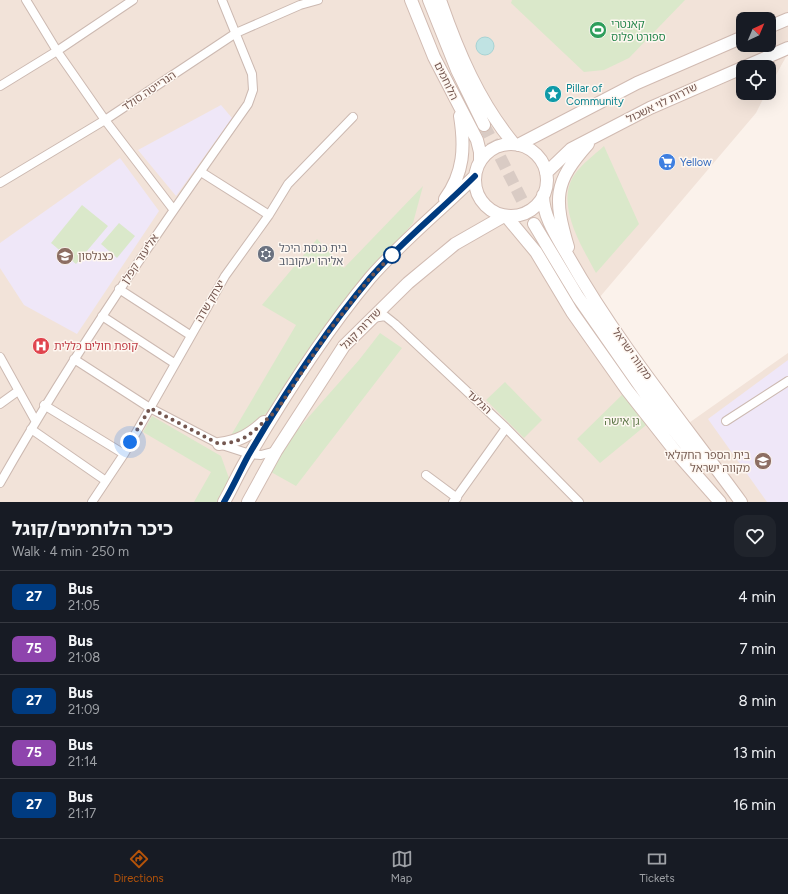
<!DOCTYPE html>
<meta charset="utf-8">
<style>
:root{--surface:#171b24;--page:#20242c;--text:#f1f3f6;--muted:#9ea1a6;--line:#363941;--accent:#b45309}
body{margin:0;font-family:Figtree,"Noto Sans Hebrew",sans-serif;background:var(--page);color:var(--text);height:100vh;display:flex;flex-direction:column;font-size:15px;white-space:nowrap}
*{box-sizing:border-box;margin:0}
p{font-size:13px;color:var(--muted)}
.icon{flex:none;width:22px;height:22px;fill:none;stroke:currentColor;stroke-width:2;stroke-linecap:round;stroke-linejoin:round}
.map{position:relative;height:502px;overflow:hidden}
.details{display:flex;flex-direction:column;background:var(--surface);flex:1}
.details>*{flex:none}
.badge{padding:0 8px;border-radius:6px;font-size:14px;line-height:26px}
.needle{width:26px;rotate:44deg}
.buttons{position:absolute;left:736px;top:12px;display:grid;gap:8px}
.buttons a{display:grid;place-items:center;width:40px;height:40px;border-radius:8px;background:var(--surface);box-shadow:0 4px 16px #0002;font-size:20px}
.you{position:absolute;width:20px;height:20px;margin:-10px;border:3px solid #fff;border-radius:50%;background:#1a73e8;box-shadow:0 0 0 6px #1a73e833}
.map>.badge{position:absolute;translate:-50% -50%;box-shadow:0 0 0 2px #fff}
.round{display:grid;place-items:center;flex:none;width:42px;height:42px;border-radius:12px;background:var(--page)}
.overview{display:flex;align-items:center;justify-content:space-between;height:68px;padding:0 12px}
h1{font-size:19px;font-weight:700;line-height:30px}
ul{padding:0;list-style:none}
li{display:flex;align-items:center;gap:12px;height:52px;padding:0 12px;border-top:1px solid var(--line)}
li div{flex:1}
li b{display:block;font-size:15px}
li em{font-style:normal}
li .badge{min-width:44px;font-weight:700;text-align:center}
.tabs{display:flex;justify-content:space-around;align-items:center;height:56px;border-top:1px solid var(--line);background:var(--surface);font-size:11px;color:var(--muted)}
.tabs a{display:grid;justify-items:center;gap:2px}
.tabs .active{color:var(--accent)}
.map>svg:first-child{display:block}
.residential{fill:#f2e3d9;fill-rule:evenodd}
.education{fill:#efe7f8}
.green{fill:#dae8ca}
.water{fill:#c0e3e3;stroke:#a7d3d4}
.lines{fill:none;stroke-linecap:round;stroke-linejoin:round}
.secondary-tunnel{stroke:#d9cbc4;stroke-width:12;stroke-dasharray:12 6;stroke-linecap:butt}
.street-casing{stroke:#ccb9b1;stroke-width:10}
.secondary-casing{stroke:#d1bbb2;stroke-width:14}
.street{stroke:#fff;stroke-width:8}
.secondary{stroke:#fff;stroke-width:12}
.line-casing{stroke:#fff;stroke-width:9}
.line{stroke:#003b80;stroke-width:6}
.walk{stroke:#745750;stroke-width:4;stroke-dasharray:0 7.2}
.stop-dot{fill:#fff;stroke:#003b80;stroke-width:2}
.labels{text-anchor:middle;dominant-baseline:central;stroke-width:3;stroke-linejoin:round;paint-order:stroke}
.leisure-label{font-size:11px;fill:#27864d;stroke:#fef7f1;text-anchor:start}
.street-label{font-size:11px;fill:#745750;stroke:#fef7f1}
.culture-label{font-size:11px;fill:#0d838f;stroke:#fef7f1;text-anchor:start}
.shop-label{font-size:11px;fill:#366cbe;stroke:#fef7f1;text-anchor:start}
.worship-label{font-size:11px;fill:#5b616d;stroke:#fef7f1;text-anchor:start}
.education-label{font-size:11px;fill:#785e54;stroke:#fef7f1;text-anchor:start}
.health-label{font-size:11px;fill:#be3a42;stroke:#fef7f1;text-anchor:start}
.park-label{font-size:11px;fill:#5e7849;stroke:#fef7f1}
</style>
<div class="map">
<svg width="788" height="502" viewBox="0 0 788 502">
<rect width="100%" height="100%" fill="#fbf2eb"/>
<path class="residential" d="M 0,0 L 788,0 L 788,53 L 769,88 L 769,67 L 743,67 L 743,93 L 766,93 L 756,113 L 588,311 L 676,432 L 788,353 L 788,502 L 0,502 ZM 743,19 L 769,19 L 769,45 L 743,45 Z"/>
<path class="education" d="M 221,105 L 232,118 L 176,196 L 138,150 Z
M 120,158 L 159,211 L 77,334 L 24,305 L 0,268 L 0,243 Z
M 788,360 L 788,502 L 767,502 L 708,419 Z"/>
<path class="green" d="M 512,0 L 685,0 L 629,58 L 604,70 L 584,72 L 511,3 Z
M 604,146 L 639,224 L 596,273 C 582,247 554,203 575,174 C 582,164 594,155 604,146 Z
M 423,186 L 413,223 L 371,272 L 272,407 L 251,429 L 230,437 L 296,325 L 262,305 L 317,239 L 344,268 Z
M 82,205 L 108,226 L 76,264 L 51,243 Z
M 119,223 L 135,236 L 117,258 L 101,244 Z
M 380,333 L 402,348 L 296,486 L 271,472 L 291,437 L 359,360 Z
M 505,382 L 542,420 L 524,438 L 486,400 Z
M 627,390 L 651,421 L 600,463 L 577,439 Z
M 152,416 L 221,456 L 230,481 L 217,502 L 194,502 L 211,472 L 143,432 Z"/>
<path class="water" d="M476 46a9 9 0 1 1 18 0a9 9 0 1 1-18 0Z"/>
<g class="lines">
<path class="secondary-tunnel" d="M 484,125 L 534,224"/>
<defs>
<path id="street" d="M 26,0 L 57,51 L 105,120 L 173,209
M 0,86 L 57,51 L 133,0
M 201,172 L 269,215
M 0,183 L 105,120 L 236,33 L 300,5 L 318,0
M 119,289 L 190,335
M 102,316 L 174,363
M 373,318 L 385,316 L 395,324 L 506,428 L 579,502
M 0,357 L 35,420
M 74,359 L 150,408 L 219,444 L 250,454 L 261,455 L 276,451
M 0,404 L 18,391
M 44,405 L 124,454
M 726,421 L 788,381
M 31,429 L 106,481
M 426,475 L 457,498
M 0,483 C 75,351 161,227 248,104 L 253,90 L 252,74 L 222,0
M 92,502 L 124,454 L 225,276 L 269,215 L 288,184 L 353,117
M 453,502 L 506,428"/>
<path id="secondary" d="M 411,0 L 434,57 L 477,140 L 480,152 L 480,161
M 429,0 L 457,70 L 484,125
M 440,0 C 458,52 479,102 514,144
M 769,27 L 788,19
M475 180a36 36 0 1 1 72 0a36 36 0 1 1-72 0Z
M 518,145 L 637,83 L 743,37
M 546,173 L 571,149 L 650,108 L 788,48
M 543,195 C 543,217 557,237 568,256 C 617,343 682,421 741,502
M 445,199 C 464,173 465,147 460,116
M 506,216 L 536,252 L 572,312 L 627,390 L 675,451 L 720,502
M 534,224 L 578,297 L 649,399 L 697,459 L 714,467
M 568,247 C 554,199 553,183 588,144
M 219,444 C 239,441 250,435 264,422
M 224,502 C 233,486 240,469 250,454 C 286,393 325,332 370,278 C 402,241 440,211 475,176
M 248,502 L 276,451 L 344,346 L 408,283 L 455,244 L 504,216"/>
</defs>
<use href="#street" class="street-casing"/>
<use href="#secondary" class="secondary-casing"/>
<use href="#street" class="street"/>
<use href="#secondary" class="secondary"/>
</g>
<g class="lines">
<defs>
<path id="line" d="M 224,502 C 233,487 240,471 248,456 C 284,394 324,333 370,278 C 402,241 440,211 475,176"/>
</defs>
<use href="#line" class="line-casing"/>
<use href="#line" class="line"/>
<path class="walk" d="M 130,442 L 150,408 L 219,444 L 234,442 L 244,438 L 254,431 L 277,410 L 329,331 L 370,278 L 392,255"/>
</g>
<defs>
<symbol id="stadium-disc" viewBox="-11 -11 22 22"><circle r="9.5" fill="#2e9e5b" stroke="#fef7f1"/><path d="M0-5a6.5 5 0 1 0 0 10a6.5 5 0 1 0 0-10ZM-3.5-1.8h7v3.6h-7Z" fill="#fff"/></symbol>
<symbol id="sight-disc" viewBox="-11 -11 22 22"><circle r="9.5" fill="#0f9aa8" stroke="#fef7f1"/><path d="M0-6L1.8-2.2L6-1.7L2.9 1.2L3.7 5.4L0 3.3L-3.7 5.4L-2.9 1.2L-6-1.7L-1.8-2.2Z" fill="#fff"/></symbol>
<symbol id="supermarket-disc" viewBox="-11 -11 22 22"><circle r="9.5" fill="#3f7fe0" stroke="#fef7f1"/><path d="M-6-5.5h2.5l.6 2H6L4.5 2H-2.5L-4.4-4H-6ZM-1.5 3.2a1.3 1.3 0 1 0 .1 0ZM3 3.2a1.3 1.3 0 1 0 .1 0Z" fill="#fff"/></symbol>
<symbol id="synagogue-disc" viewBox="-11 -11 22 22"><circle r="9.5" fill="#6b7280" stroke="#fef7f1"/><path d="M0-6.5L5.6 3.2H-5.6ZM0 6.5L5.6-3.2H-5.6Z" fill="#fff"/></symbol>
<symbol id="school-disc" viewBox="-11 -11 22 22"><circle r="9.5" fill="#8d6e63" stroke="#fef7f1"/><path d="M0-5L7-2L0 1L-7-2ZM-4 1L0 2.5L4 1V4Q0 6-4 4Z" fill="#fff"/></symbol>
<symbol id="hospital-disc" viewBox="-11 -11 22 22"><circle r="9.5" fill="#e0444e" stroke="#fef7f1"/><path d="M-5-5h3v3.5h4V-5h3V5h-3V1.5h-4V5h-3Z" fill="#fff"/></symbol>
</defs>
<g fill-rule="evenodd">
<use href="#stadium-disc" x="588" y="20" width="20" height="20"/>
<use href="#sight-disc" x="543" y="84" width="20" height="20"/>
<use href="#supermarket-disc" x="657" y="152" width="20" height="20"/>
<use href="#synagogue-disc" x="256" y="244" width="20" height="20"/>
<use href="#school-disc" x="55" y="246" width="20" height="20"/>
<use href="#hospital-disc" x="31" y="336" width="20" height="20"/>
<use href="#school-disc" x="753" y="451" width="20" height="20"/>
</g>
<circle class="stop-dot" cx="392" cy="255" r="8"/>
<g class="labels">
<g class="leisure-label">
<text x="611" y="24">קאנטרי<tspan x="611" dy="13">ספורט פלוס</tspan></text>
</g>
<g class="street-label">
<text transform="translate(446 81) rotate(64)">הלוחמים</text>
<text transform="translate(149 91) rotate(-34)">הנרייטה סולד</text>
<text transform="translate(662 103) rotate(-26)">שדרות לוי אשכול</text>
<text transform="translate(140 259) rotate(-56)">אליעזר קפלן</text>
<text transform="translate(210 301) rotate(-59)">יצחק שדה</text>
<text transform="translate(361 329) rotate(-46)">שדרות קוגל</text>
<text transform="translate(632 354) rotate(55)">מקווה ישראל</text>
<text transform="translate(479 402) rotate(43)">הגלעד</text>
</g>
<g class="culture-label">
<text x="566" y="88">Pillar of<tspan x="566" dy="13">Community</tspan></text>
</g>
<g class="shop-label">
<text x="680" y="162">Yellow</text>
</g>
<g class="worship-label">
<text x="279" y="248">בית כנסת היכל<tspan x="279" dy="13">אליהו יעקובוב</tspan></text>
</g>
<g class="education-label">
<text x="78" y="256">כצנלסון</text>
<text x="750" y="455" text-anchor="end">בית הספר החקלאי<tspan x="750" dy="13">מקווה ישראל</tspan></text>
</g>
<g class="health-label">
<text x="54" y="346">קופת חולים כללית</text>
</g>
<g class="park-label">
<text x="622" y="421">גן אישה</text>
</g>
</g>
</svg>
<div class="buttons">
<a><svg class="needle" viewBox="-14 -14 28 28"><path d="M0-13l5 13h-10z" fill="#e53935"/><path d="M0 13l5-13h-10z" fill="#9ea1a6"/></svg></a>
<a><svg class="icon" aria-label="locate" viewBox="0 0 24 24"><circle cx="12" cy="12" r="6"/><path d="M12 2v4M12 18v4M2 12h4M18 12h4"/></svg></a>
</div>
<div class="you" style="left:130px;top:442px"></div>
</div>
<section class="details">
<div class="overview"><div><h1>כיכר הלוחמים/קוגל</h1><p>Walk · 4 min · 250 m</p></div><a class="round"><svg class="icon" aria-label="heart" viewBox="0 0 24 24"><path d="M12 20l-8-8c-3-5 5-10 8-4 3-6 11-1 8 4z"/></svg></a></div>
<ul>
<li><span class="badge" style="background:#003b80;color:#fff">27</span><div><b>Bus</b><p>21:05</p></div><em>4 min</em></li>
<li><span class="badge" style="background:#8e44ad;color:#fff">75</span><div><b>Bus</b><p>21:08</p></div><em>7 min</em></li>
<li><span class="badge" style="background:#003b80;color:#fff">27</span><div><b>Bus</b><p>21:09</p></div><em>8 min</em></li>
<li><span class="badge" style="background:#8e44ad;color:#fff">75</span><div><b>Bus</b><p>21:14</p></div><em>13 min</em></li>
<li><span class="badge" style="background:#003b80;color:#fff">27</span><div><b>Bus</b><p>21:17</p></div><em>16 min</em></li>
</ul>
</section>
<nav class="tabs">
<a class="active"><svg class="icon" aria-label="directions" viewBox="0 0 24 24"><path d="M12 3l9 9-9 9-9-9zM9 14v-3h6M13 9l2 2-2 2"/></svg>Directions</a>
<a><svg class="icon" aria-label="map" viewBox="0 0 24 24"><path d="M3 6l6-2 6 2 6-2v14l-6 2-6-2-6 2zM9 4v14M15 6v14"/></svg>Map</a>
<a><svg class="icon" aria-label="tickets" viewBox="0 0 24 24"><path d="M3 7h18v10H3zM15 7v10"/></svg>Tickets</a>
</nav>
